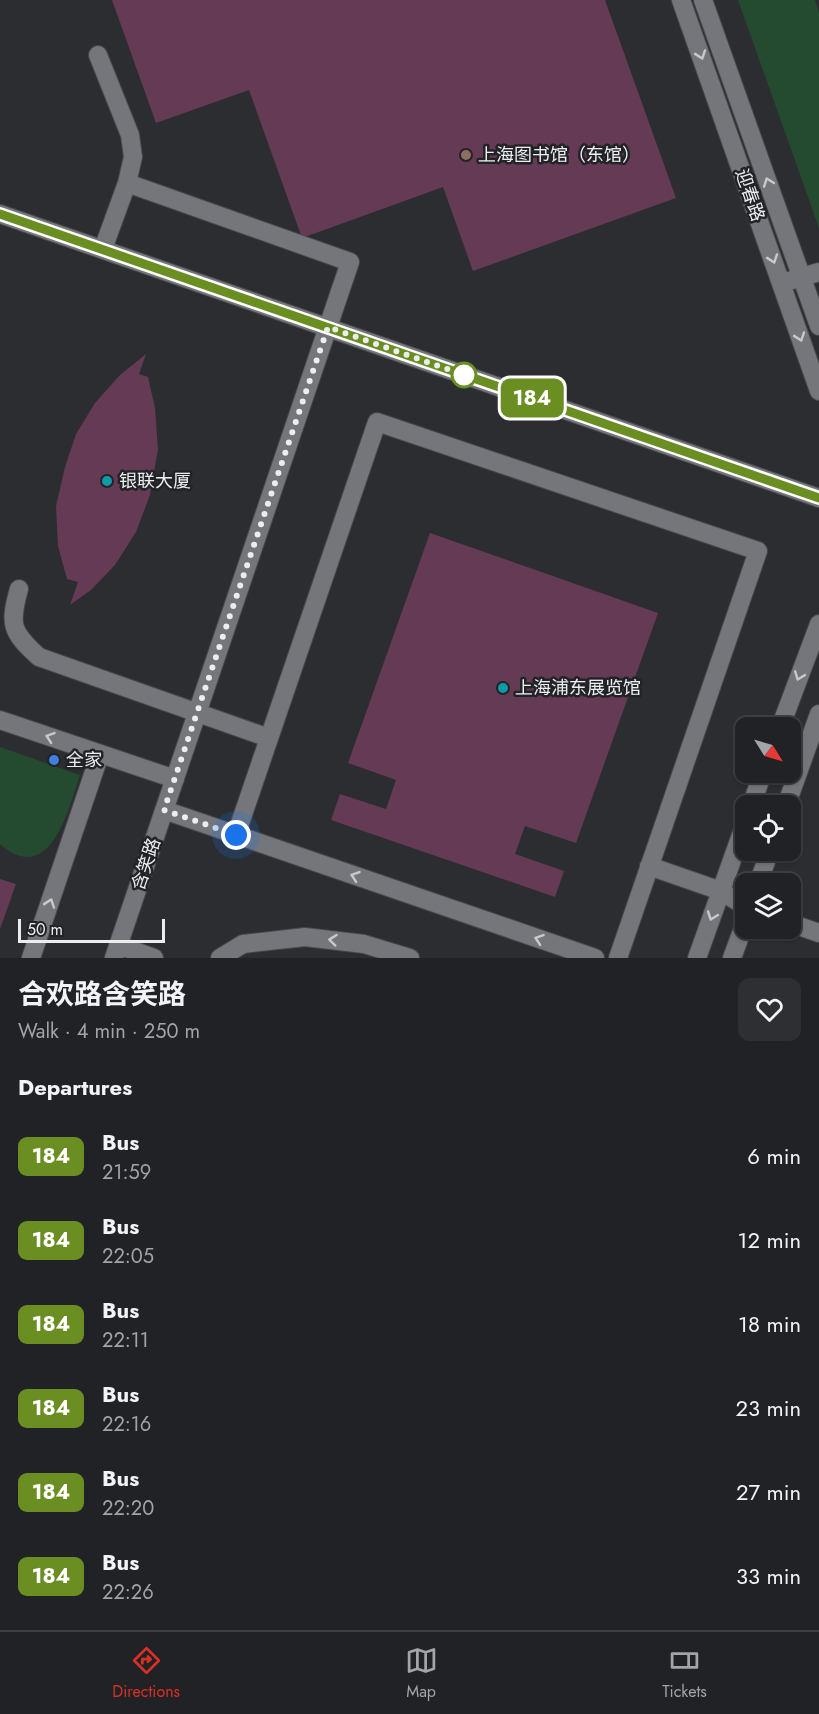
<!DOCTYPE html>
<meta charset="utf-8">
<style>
:root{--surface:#212225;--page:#2d2f32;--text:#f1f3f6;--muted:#a2a4a7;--line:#3e3f42;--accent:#d93025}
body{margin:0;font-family:Jost,"Noto Sans SC",sans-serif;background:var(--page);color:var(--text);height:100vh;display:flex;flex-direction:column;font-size:22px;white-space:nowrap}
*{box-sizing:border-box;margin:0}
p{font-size:20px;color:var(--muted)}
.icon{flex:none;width:33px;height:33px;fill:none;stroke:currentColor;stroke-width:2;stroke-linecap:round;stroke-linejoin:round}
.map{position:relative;height:958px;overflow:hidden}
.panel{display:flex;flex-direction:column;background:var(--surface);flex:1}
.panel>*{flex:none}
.badge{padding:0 12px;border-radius:9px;font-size:21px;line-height:39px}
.needle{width:39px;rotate:127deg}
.buttons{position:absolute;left:735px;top:717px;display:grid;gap:12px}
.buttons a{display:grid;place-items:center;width:66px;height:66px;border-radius:12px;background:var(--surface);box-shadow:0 2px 4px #0004,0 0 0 2px var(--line);font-size:30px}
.scale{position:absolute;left:18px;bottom:15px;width:147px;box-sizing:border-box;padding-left:6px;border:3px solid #ecedef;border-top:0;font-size:16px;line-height:21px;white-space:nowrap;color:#ecedef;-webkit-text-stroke:4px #222327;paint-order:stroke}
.you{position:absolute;width:30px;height:30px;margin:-15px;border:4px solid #fff;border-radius:50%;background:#1a73e8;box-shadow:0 0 0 9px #1a73e833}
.map>.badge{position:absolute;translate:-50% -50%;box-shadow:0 0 0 3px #fff}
h2{padding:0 18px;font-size:22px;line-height:54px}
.round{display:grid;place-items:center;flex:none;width:63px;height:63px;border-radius:12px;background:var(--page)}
.summary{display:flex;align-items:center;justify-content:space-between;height:102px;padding:0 18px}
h1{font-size:28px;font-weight:700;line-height:45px}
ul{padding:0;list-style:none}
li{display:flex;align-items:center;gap:18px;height:84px;padding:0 18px}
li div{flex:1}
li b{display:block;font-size:22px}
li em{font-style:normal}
li .badge{min-width:66px;font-weight:700;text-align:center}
.tab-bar{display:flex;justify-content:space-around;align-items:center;height:84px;border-top:2px solid var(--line);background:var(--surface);font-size:16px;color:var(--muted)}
.tab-bar a{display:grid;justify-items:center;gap:3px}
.tab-bar .active{color:var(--accent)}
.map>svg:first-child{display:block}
.green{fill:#244a2f}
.building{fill:#643a54}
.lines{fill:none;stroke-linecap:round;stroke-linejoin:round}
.minor-casing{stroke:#48494c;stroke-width:20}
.minor{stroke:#75767b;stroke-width:18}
.oneway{stroke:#c8c9cc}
.line-casing{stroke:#fff;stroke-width:14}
.line{stroke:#6b8e23;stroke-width:9}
.walk{stroke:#ecedef;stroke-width:6;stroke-dasharray:0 10.8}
.education-dot{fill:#8d6e63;stroke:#222327;stroke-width:2}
.stop-dot{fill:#fff;stroke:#6b8e23;stroke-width:3}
.culture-dot{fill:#0f9aa8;stroke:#222327;stroke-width:2}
.shop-dot{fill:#3f7fe0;stroke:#222327;stroke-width:2}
.labels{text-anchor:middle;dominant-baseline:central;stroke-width:5;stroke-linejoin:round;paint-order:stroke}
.poi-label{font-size:18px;fill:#ecedef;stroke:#222327;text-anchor:start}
.street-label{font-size:18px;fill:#ecedef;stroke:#222327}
</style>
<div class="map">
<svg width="819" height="958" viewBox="0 0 819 958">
<rect width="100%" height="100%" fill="#2c2d31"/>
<path class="green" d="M 738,0 L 815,0 L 819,12 L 819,228 Z
M 0,747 L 80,775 C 69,809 50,888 0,844 Z"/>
<path class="building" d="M 112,0 L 605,0 L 676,198 L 473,271 L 443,187 L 302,238 L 249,90 L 156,123 Z
M 146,354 L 139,374 L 148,377 L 155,408 L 158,449 L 150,495 L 136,532 L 115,565 L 91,590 L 70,605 L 78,582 L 67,579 L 58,546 L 56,506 L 65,467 L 76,434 L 95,403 L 120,375 Z
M 430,533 L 658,613 L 576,843 L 525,826 L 515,854 L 564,871 L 555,897 L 331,820 L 340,794 L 386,809 L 396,780 L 348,763 Z
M 0,879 L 16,884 L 0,929 Z"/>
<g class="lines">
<defs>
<path id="minor" d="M 681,0 L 819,391
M 703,0 L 819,326
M 98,55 L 130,135 L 133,157 L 127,183
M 0,214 L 819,498
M 103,249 L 127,183 L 350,262 L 114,958
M 792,280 L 819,272
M 19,589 C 9,624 11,632 39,657 L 269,738
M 0,720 L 175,779
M 780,728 L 819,624
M 751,806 L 763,772
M 786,806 L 819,714
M 164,810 L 595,958
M 236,835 L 377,422 L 758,551 L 618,958
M 649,866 L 721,891 L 746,907
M 758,884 L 770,850
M 790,923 L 819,933
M 118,945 L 154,958
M 31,958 L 100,754
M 220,958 L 243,944 L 305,937 L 364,944 L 410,958
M 697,958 L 746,821
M 732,958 L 746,920"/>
</defs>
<use href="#minor" class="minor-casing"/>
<use href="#minor" class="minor"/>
</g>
<defs><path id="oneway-chevron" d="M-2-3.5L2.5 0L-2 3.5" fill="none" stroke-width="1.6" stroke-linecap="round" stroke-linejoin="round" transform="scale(1.5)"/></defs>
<g class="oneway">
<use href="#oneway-chevron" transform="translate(701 55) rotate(71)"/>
<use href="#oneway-chevron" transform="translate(768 182) rotate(-110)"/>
<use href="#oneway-chevron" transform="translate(773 259) rotate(71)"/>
<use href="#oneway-chevron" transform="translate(800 337) rotate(71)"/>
<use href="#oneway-chevron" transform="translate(799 676) rotate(111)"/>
<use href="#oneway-chevron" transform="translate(50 737) rotate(-161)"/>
<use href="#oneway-chevron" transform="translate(355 876) rotate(-161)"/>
<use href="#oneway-chevron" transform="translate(50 903) rotate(-71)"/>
<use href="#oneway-chevron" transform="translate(712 916) rotate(110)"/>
<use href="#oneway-chevron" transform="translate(539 939) rotate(-161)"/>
<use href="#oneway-chevron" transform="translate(333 940) rotate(-174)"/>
</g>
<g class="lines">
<defs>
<path id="line" d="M 0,214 L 819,498"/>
</defs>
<use href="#line" class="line-casing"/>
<use href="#line" class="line"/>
<path class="walk" d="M 236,835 L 164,810 L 328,327 L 464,375"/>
</g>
<circle class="education-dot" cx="466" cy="155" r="6"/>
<circle class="stop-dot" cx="464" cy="375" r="12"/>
<g class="culture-dot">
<circle cx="107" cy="481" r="6"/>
<circle cx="503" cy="688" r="6"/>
</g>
<circle class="shop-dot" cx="54" cy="760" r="6"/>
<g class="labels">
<g class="poi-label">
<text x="478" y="155">上海图书馆（东馆）</text>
<text x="119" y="481">银联大厦</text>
<text x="515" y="688">上海浦东展览馆</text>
<text x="66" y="760">全家</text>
</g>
<g class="street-label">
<text transform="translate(750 195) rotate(71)">迎春路</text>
<text transform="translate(146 864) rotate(-71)">含笑路</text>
</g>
</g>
</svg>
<div class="buttons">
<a><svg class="needle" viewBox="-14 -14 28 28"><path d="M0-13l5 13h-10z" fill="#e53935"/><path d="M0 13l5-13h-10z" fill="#a2a4a7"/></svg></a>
<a><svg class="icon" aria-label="locate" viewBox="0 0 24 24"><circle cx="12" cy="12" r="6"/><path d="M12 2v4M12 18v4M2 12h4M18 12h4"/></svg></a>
<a><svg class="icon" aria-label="layers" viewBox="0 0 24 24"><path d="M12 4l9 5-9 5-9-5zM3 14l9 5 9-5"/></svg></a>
</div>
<div class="scale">50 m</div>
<div class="you" style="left:236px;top:835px"></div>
<b class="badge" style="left:532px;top:398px;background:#6b8e23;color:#fff">184</b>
</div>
<section class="panel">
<div class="summary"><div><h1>合欢路含笑路</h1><p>Walk · 4 min · 250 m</p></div><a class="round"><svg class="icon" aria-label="heart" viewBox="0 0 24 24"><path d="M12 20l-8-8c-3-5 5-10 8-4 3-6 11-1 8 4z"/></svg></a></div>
<h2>Departures</h2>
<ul>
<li><span class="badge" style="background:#6b8e23;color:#fff">184</span><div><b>Bus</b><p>21:59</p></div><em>6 min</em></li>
<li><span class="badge" style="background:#6b8e23;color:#fff">184</span><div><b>Bus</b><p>22:05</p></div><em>12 min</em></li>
<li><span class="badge" style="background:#6b8e23;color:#fff">184</span><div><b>Bus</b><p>22:11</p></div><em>18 min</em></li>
<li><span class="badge" style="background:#6b8e23;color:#fff">184</span><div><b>Bus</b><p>22:16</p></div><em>23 min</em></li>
<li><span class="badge" style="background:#6b8e23;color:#fff">184</span><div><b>Bus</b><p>22:20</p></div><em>27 min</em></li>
<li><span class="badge" style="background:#6b8e23;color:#fff">184</span><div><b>Bus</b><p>22:26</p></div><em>33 min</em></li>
</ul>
</section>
<nav class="tab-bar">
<a class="active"><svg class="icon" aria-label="directions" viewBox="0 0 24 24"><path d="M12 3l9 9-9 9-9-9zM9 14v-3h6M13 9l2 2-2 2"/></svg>Directions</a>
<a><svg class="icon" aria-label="map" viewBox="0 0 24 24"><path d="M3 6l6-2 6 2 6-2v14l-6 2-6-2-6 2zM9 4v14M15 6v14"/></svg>Map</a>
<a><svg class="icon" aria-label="tickets" viewBox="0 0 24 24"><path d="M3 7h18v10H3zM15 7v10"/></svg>Tickets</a>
</nav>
